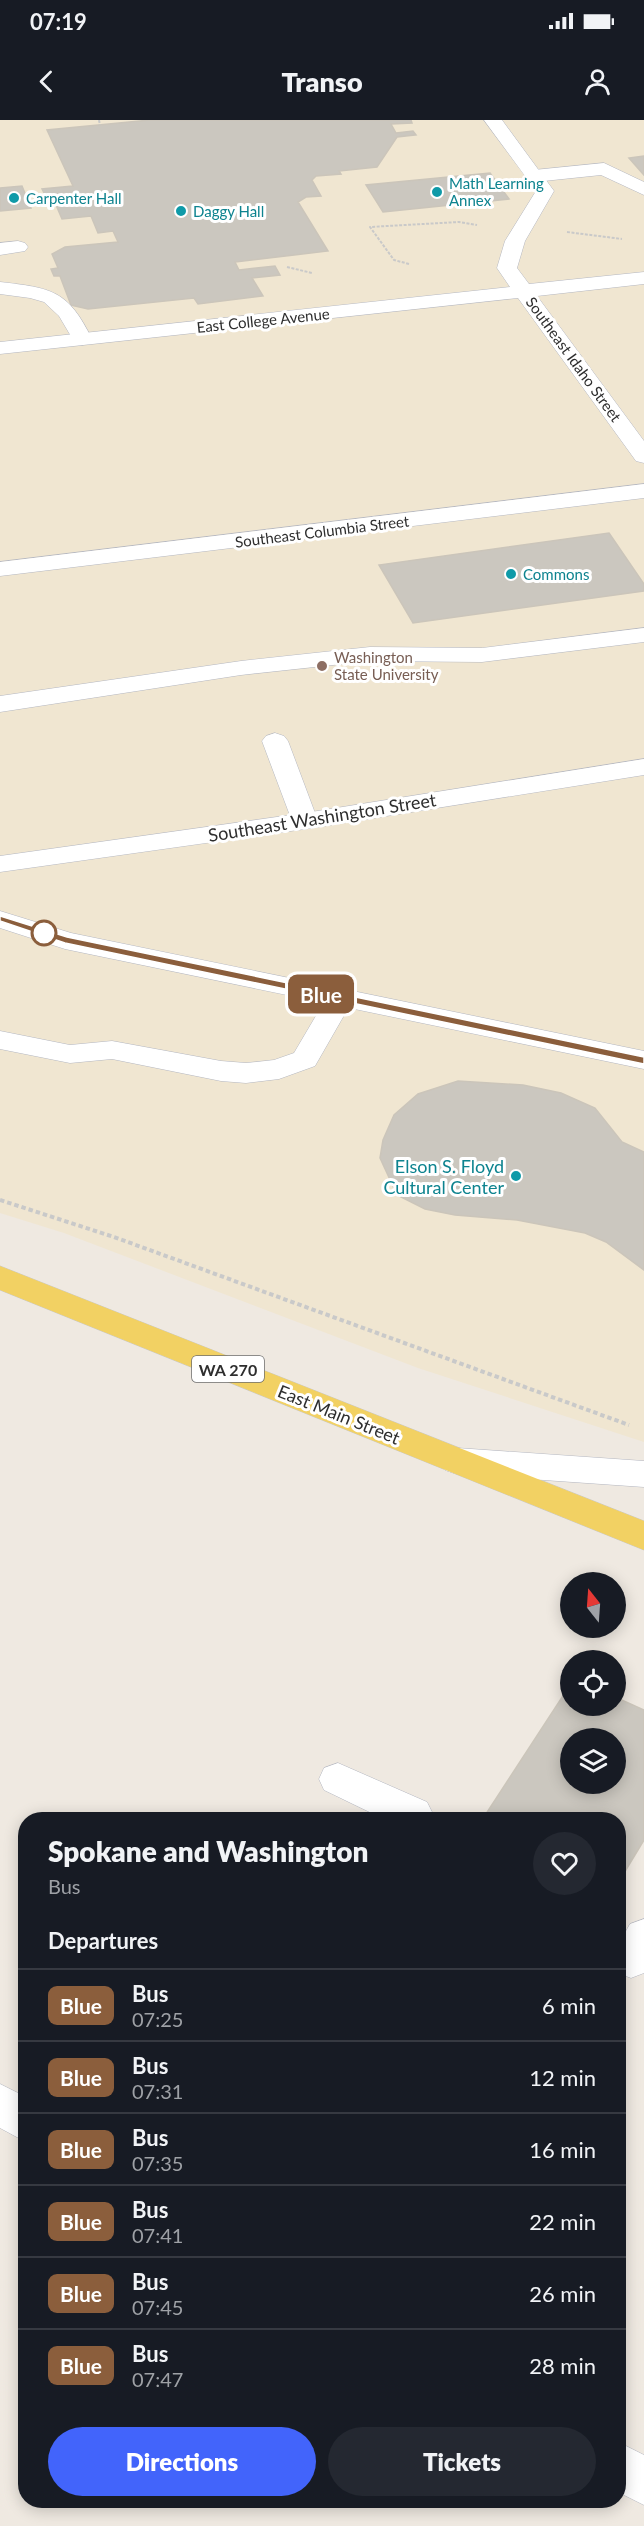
<!DOCTYPE html>
<style>
:root{--surface:#171b24;--page:#242831;--text:#f1f3f6;--muted:#9ea1a6;--line:#363941;--accent:#4264fb}
body{margin:0;font-family:Lato,sans-serif;background:var(--page);color:var(--text);height:100vh;display:flex;flex-direction:column;font-size:22px;white-space:nowrap}
*{box-sizing:border-box;margin:0}
p{font-size:20px;color:var(--muted)}
.icon{flex:none;width:33px;height:33px;fill:none;stroke:currentColor;stroke-width:2;stroke-linecap:round;stroke-linejoin:round}
.map{position:relative;flex:1;overflow:hidden}
.sheet{position:absolute;left:18px;top:1692px;width:608px;height:696px;display:flex;flex-direction:column;background:var(--surface);border-radius:24px;box-shadow:0 3px 15px #0003}
.sheet>*{flex:none}
.badge{padding:0 12px;border-radius:9px;font-size:21px;line-height:39px}
.needle{width:39px;rotate:343deg}
.controls{position:absolute;left:560px;top:1452px;display:grid;gap:12px}
.controls a{display:grid;place-items:center;width:66px;height:66px;border-radius:50%;background:var(--surface);box-shadow:0 3px 15px #0003;font-size:30px}
.map>.badge{position:absolute;translate:-50% -50%;box-shadow:0 0 0 3px #fff}
h2{padding:0 30px;font-size:22px;line-height:54px}
.round{display:grid;place-items:center;flex:none;width:63px;height:63px;border-radius:32px;background:var(--page)}
.summary{display:flex;align-items:center;justify-content:space-between;height:102px;padding:0 30px}
h1{font-size:28px;font-weight:800;line-height:45px}
.cta{display:flex;gap:12px;margin-top:auto;padding:12px 30px}
.cta a{flex:1;height:69px;border-radius:36px;background:var(--accent);color:#fff;font-size:24px;font-weight:800;line-height:69px;text-align:center}
.cta a+a{background:var(--page);color:var(--text)}
ul{padding:0;list-style:none}
li{display:flex;align-items:center;gap:18px;height:72px;padding:0 30px;border-top:2px solid var(--line)}
li div{flex:1}
li b{display:block;font-size:22px}
li em{font-style:normal}
li .badge{min-width:66px;font-weight:700;text-align:center}
.status{display:flex;justify-content:space-between;align-items:center;height:42px;padding:0 30px;background:var(--surface);direction:ltr}
.status svg{height:16px;fill:currentColor}
header{display:flex;justify-content:space-between;align-items:center;height:78px;padding:0 30px;background:var(--surface);font-size:27px;font-weight:800}
.map>svg:first-child{display:block}
.education{fill:#f0e6d1}
.building{fill:#cbc7bf;stroke:#cbc5ba;stroke-width:1.5;fill-rule:evenodd}
.lines{fill:none;stroke-linecap:round;stroke-linejoin:round}
.lane-casing{stroke:#b4b7c1;stroke-width:1}
.street-casing{stroke:#b4b7c1;stroke-width:1}
.secondary-casing{stroke:#b4b7c1;stroke-width:1}
.primary-casing{stroke:#c9c9c9;stroke-width:1}
.path-far1{stroke:#c9c9c9;stroke-width:2;stroke-dasharray:3 1.5;stroke-linecap:butt}
.path{stroke:#c9c9c9;stroke-width:4;stroke-dasharray:4.5 3;stroke-linecap:butt}
.lane{fill:#fff;fill-rule:evenodd}
.street{fill:#fff;fill-rule:evenodd}
.secondary{fill:#fff;fill-rule:evenodd}
.primary{fill:#f2d163;fill-rule:evenodd}
.line{fill:#8b5e3c;stroke:#fff;stroke-width:1.5}
.culture-dot{fill:#0f9aa8;stroke:#fff;stroke-width:2}
.education-dot{fill:#8d6e63;stroke:#fff;stroke-width:2}
.stop-dot{fill:#fff;stroke:#8b5e3c;stroke-width:3}
.labels{text-anchor:middle;dominant-baseline:central;stroke-width:6;stroke-linejoin:round;paint-order:stroke}
.far-culture-label{font-size:15px;fill:#0d838f;stroke:#fff;text-anchor:start}
.far-street-label{font-size:15px;fill:#2e2e2e;stroke:#fff}
.far-education-label{font-size:15px;fill:#785e54;stroke:#fff;text-anchor:start}
.shield{fill:#fff;stroke:#6d6d6d;stroke-width:1.5}
.shield-label{font-size:16px;font-weight:bold;fill:#2e2e2e}
.street-label{font-size:18px;fill:#2e2e2e;stroke:#fff}
.culture-label{font-size:18px;fill:#0d838f;stroke:#fff;text-anchor:end}
</style>
<div class="status"><b>07:19</b><svg viewBox="0 0 49 12"><path d="M0 12V9h3v3zM5 12V6h3v6zM10 12V3h3v9zM15 12V0h3v12zM26 1h20v11H26zM47 4h2v5h-2z"/></svg></div>
<header><svg class="icon" aria-label="back" viewBox="0 0 24 24"><path d="M15 5l-7 7 7 7"/></svg>Transo<svg class="icon" aria-label="person" viewBox="0 0 24 24"><circle cx="12" cy="8" r="4"/><path d="M4 21q1-7 8-7t8 7"/></svg></header>
<div class="map">
<svg width="644" height="2406" viewBox="0 0 644 2406">
<rect width="100%" height="100%" fill="#efe9e1"/>
<path class="education" d="M 0,0 L 644,0 L 644,1322 L 418,1248 L 64,1113 L 0,1093 Z"/>
<path class="building" d="M 150,0 L 411,0 L 412,3 L 391,4 L 396,13 L 413,11 L 416,15 L 397,17 L 377,47 L 339,51 L 341,54 L 316,56 L 312,60 L 321,76 L 306,77 L 298,82 L 328,131 L 235,142 L 239,150 L 275,146 L 280,155 L 252,158 L 263,176 L 198,184 L 194,178 L 88,189 L 71,185 L 60,156 L 54,156 L 51,149 L 58,148 L 52,134 L 65,127 L 118,122 L 113,111 L 98,113 L 91,96 L 62,99 L 56,85 L 50,85 L 42,69 L 73,66 L 47,10 Z
M 644,36 L 644,55 L 629,38 Z
M 490,53 L 509,79 L 383,92 L 366,65 Z
M 22,66 L 31,88 L 0,91 L 0,68 Z
M 609,413 L 644,464 L 644,471 L 413,503 L 379,445 Z
M 458,961 L 523,965 L 561,973 L 595,988 L 622,1022 L 644,1032 L 644,1150 L 606,1122 L 585,1113 L 517,1100 L 455,1095 L 425,1089 L 397,1075 L 380,1038 L 383,1020 L 394,995 L 418,974 Z
M 570,1565 L 570,1586 L 615,1586 L 615,1577 L 644,1590 L 644,1720 L 618,1763 L 618,1700 L 482,1700 ZM 570,1618 L 615,1618 L 615,1664 L 570,1664 Z"/>
<g class="lines">
<defs>
<path id="lane" d="M 604,43 L 644,62 L 644,75 L 601,55 L 534,62 L 527,60 L 525,56 L 527,52 L 534,50 Z
M 18,121 L 25,123 L 28,127 L 25,131 L 0,135 L 0,123 Z
M 0,162 C 52,168 68,170 92,219 L 89,223 L 82,225 L 75,223 L 59,196 L 44,182 L 30,178 L 0,174 Z
M 644,508 L 644,522 L 482,542 L 370,541 L 241,555 L 0,592 L 0,576 L 241,541 L 370,527 L 482,528 Z
M 275,613 L 284,616 L 288,621 L 318,701 L 314,707 L 305,709 L 296,707 L 292,701 L 262,621 L 266,616 Z
M 340,869 L 350,872 L 354,878 L 315,946 L 279,959 L 246,963 L 221,961 L 112,939 L 70,943 L 0,929 L 0,911 L 70,925 L 112,921 L 221,941 L 246,943 L 274,940 L 294,933 L 330,872 Z
M 338,1643 L 427,1682 L 433,1694 L 430,1700 L 386,1700 L 324,1670 L 319,1659 L 324,1648 Z
M 644,1799 L 644,1853 L 631,1858 L 618,1853 L 618,1816 L 622,1818 L 630,1804 Z"/>
<path id="street" d="M 484,0 L 502,0 L 554,71 L 525,121 L 517,148 L 529,164 L 644,152 L 644,164 L 537,176 L 644,321 L 644,343 L 636,341 L 518,178 L 0,234 L 0,222 L 510,167 L 497,148 L 505,121 L 536,71 Z
M 644,364 L 644,378 L 0,456 L 0,442 Z
M 644,639 L 644,655 L 305,709 L 0,752 L 0,736 L 305,693 Z
M 0,791 L 71,813 L 644,931 L 644,949 L 65,829 L 0,808 Z
M 0,1964 L 26,1977 L 26,2022 L 0,2008 Z
M 618,2322 L 644,2335 L 644,2385 L 618,2372 Z"/>
<path id="secondary" d="M 457,1328 L 644,1341 L 644,1367 L 457,1354 L 445,1350 L 440,1341 L 445,1332 Z"/>
<path id="primary" d="M 0,1146 L 644,1401 L 644,1430 L 0,1170 Z"/>
</defs>
<use href="#lane" class="lane-casing"/>
<use href="#street" class="street-casing"/>
<use href="#secondary" class="secondary-casing"/>
<use href="#primary" class="primary-casing"/>
<path class="path-far1" d="M 99,0 L 100,5
M 567,112 L 622,119
M 409,144 L 394,140 L 370,107 L 459,102 L 477,105
M 287,147 L 312,153"/>
<path class="path" d="M 0,1080 L 114,1117 L 629,1305"/>
<use href="#lane" class="lane"/>
<use href="#street" class="street"/>
<use href="#secondary" class="secondary"/>
<use href="#primary" class="primary"/>
</g>
<path class="line" d="M 0,796 L 67,817 L 644,937 L 644,944 L 65,823 L 0,801 Z"/>
<g class="culture-dot">
<circle cx="437" cy="72" r="6"/>
<circle cx="14" cy="78" r="6"/>
<circle cx="181" cy="91" r="6"/>
<circle cx="511" cy="454" r="6"/>
<circle cx="516" cy="1056" r="6"/>
</g>
<circle class="education-dot" cx="322" cy="546" r="6"/>
<circle class="stop-dot" cx="44" cy="813" r="12"/>
<g class="labels">
<g class="far-culture-label">
<text x="449" y="63">Math Learning<tspan x="449" dy="17">Annex</tspan></text>
<text x="26" y="78">Carpenter Hall</text>
<text x="193" y="91">Daggy Hall</text>
<text x="523" y="454">Commons</text>
</g>
<g class="far-street-label">
<text transform="translate(263 200) rotate(-6)">East College Avenue</text>
<text transform="translate(574 239) rotate(54)">Southeast Idaho Street</text>
<text transform="translate(322 411) rotate(-7)">Southeast Columbia Street</text>
</g>
<g class="far-education-label">
<text x="334" y="537">Washington<tspan x="334" dy="17">State University</tspan></text>
</g>
<rect class="shield" x="192" y="1236" width="72" height="26" rx="4.5"/>
<g class="shield-label">
<text x="228" y="1249">WA 270</text>
</g>
<g class="street-label">
<text transform="translate(322 697) rotate(-9)">Southeast Washington Street</text>
<text transform="translate(339 1294) rotate(22)">East Main Street</text>
</g>
<g class="culture-label">
<text x="504" y="1046">Elson S. Floyd<tspan x="504" dy="21">Cultural Center</tspan></text>
</g>
</g>
</svg>
<div class="controls">
<a><svg class="needle" viewBox="-14 -14 28 28"><path d="M0-13l5 13h-10z" fill="#e53935"/><path d="M0 13l5-13h-10z" fill="#9ea1a6"/></svg></a>
<a><svg class="icon" aria-label="locate" viewBox="0 0 24 24"><circle cx="12" cy="12" r="6"/><path d="M12 2v4M12 18v4M2 12h4M18 12h4"/></svg></a>
<a><svg class="icon" aria-label="layers" viewBox="0 0 24 24"><path d="M12 4l9 5-9 5-9-5zM3 14l9 5 9-5"/></svg></a>
</div>
<b class="badge" style="left:321px;top:874px;background:#8b5e3c;color:#fff">Blue</b>
<section class="sheet">
<div class="summary"><div><h1>Spokane and Washington</h1><p>Bus</p></div><a class="round"><svg class="icon" aria-label="heart" viewBox="0 0 24 24"><path d="M12 20l-8-8c-3-5 5-10 8-4 3-6 11-1 8 4z"/></svg></a></div>
<h2>Departures</h2>
<ul>
<li><span class="badge" style="background:#8b5e3c;color:#fff">Blue</span><div><b>Bus</b><p>07:25</p></div><em>6 min</em></li>
<li><span class="badge" style="background:#8b5e3c;color:#fff">Blue</span><div><b>Bus</b><p>07:31</p></div><em>12 min</em></li>
<li><span class="badge" style="background:#8b5e3c;color:#fff">Blue</span><div><b>Bus</b><p>07:35</p></div><em>16 min</em></li>
<li><span class="badge" style="background:#8b5e3c;color:#fff">Blue</span><div><b>Bus</b><p>07:41</p></div><em>22 min</em></li>
<li><span class="badge" style="background:#8b5e3c;color:#fff">Blue</span><div><b>Bus</b><p>07:45</p></div><em>26 min</em></li>
<li><span class="badge" style="background:#8b5e3c;color:#fff">Blue</span><div><b>Bus</b><p>07:47</p></div><em>28 min</em></li>
</ul>
<div class="cta"><a>Directions</a><a>Tickets</a></div>
</section>
</div>
